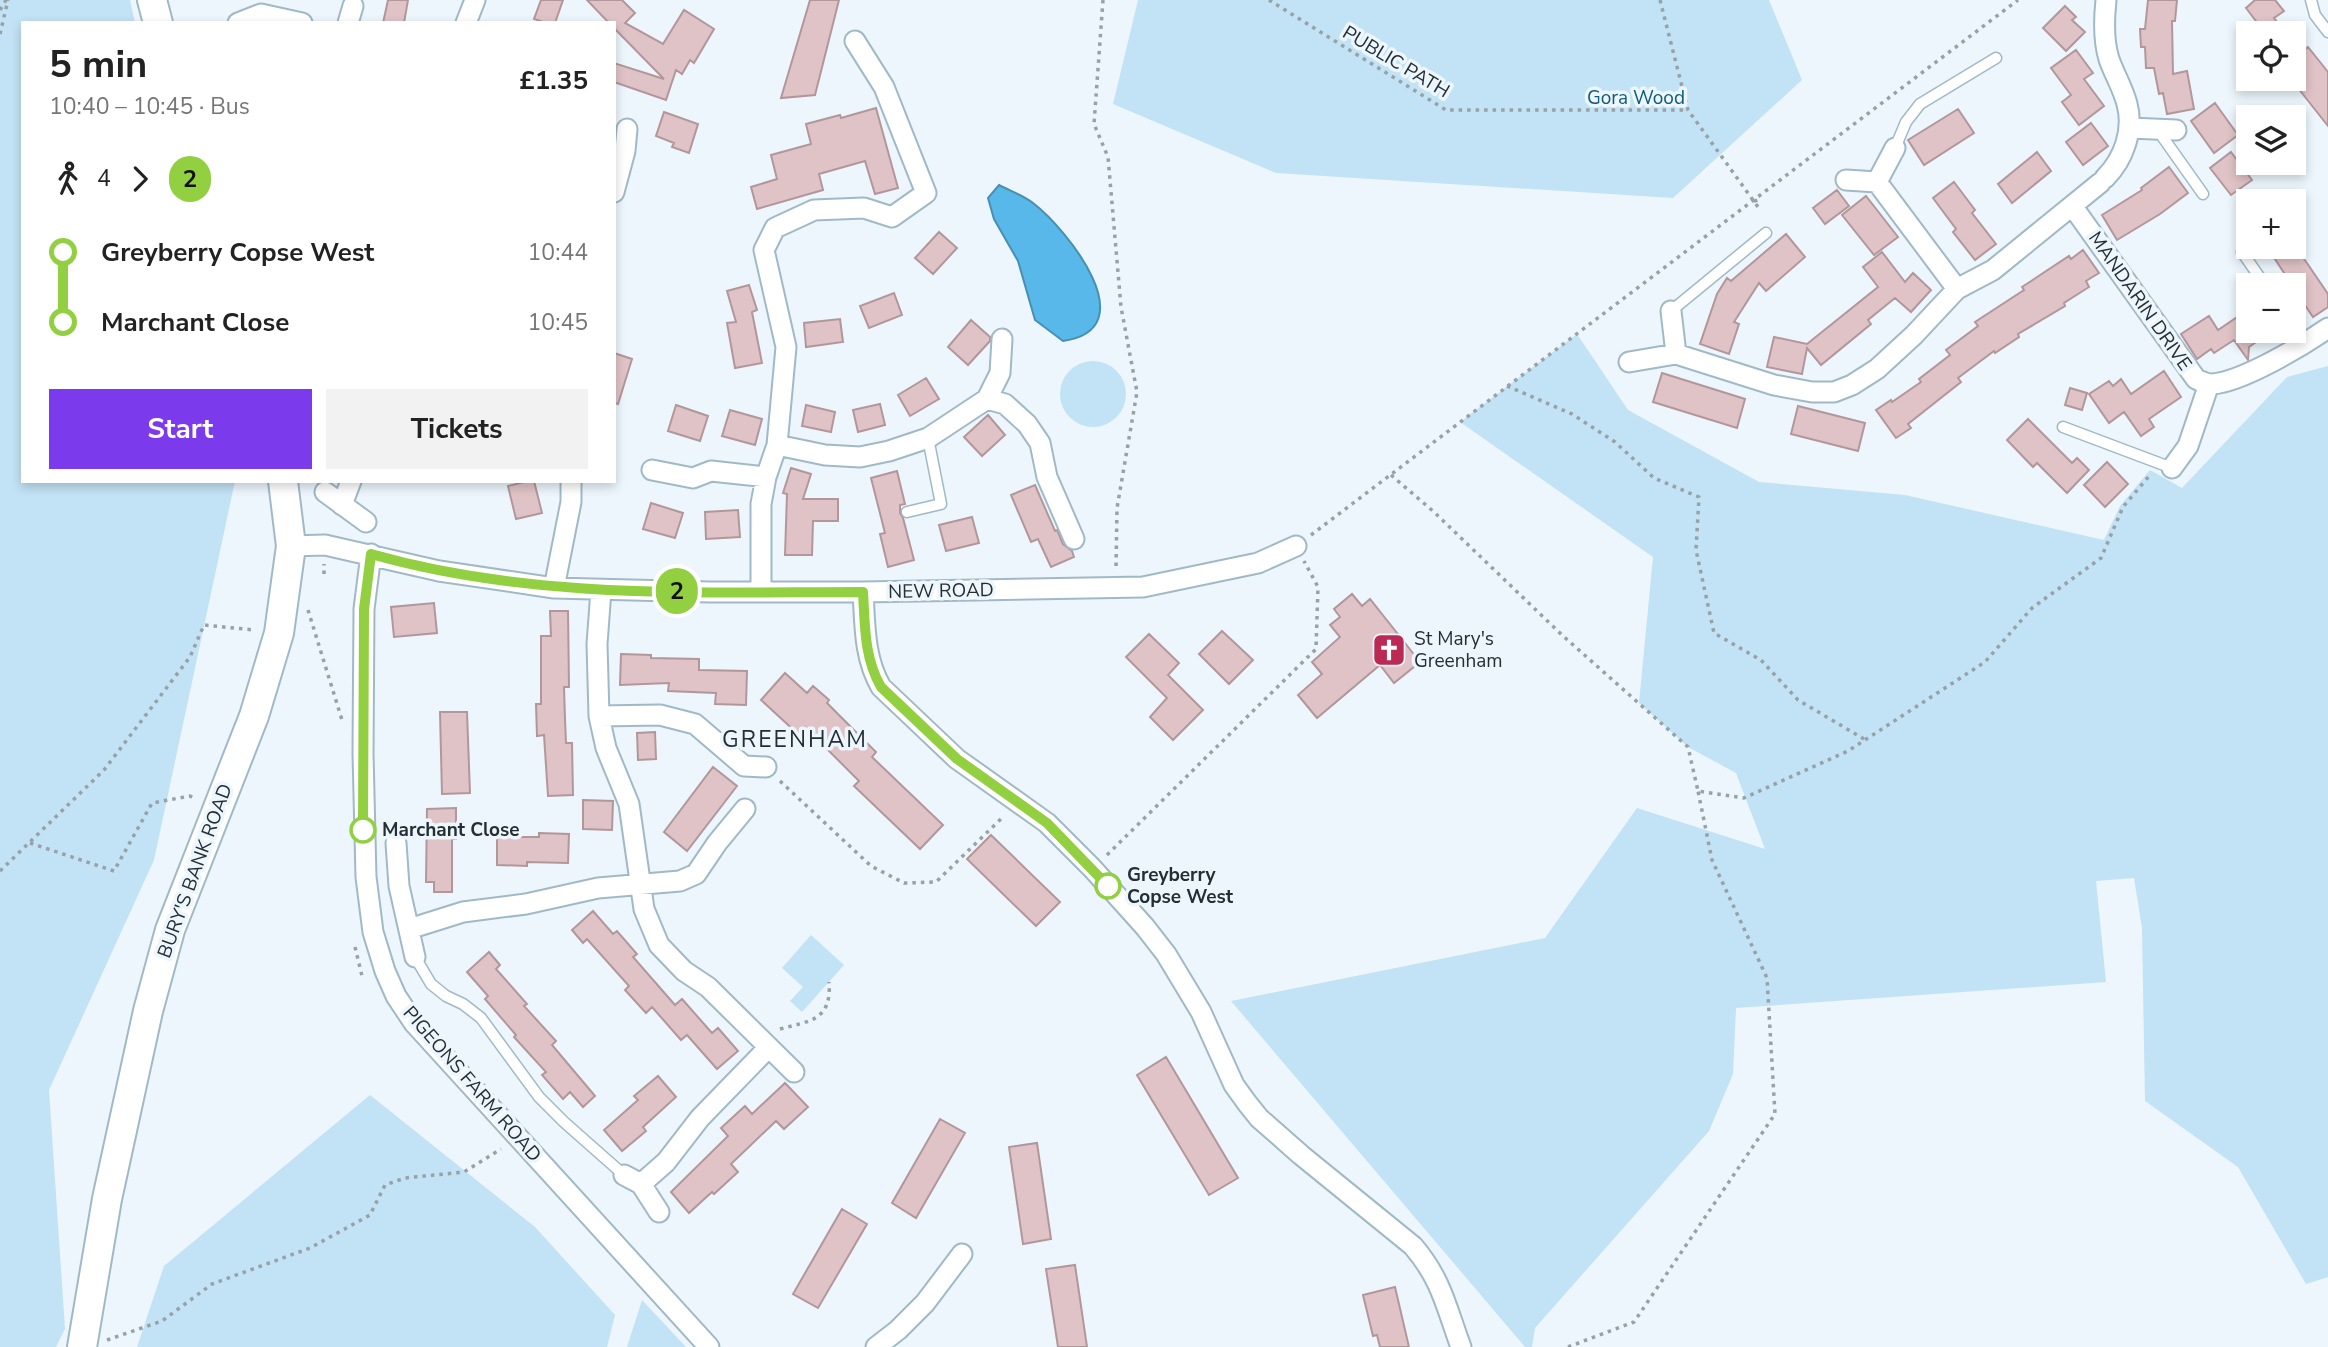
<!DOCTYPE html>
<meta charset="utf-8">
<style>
:root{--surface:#fff;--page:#f2f2f2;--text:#222;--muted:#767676;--accent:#7c3aed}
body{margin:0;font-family:"Nunito Sans",sans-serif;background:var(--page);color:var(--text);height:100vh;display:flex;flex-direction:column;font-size:26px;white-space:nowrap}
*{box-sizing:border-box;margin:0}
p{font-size:23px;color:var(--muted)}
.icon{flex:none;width:38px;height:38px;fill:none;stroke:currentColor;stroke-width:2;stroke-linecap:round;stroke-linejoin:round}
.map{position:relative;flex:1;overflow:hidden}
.panel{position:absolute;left:21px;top:21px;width:595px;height:462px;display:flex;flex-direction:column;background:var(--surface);border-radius:0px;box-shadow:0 4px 10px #0003}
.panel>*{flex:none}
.badge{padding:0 14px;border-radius:23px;font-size:24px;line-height:46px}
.fabs{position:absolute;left:2236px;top:21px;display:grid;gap:14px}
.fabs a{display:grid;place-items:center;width:70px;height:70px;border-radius:0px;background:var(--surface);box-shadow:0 4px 10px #0003;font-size:35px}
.map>.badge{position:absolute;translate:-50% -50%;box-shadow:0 0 0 4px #fff}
.legs{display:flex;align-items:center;gap:10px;height:77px;padding:0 28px;font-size:23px}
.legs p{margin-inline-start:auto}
.headline{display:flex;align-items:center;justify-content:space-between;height:119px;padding:0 28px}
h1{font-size:38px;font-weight:700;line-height:52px}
.primary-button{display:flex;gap:14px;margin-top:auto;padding:14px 28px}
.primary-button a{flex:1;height:80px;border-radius:0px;background:var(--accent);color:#fff;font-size:28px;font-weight:700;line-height:80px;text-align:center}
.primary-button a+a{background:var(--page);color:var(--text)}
ul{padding:0 28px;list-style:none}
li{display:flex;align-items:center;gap:24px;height:70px;font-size:26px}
li i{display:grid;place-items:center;width:10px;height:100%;margin:0 9px;background:currentColor}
li i::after{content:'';width:18px;height:18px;margin:-9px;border:5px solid;border-radius:50%;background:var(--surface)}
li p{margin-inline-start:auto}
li:first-child i{background:linear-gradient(#0000 50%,currentColor 0)}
li:last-child i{background:linear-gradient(currentColor 50%,#0000 0)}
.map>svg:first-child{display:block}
.green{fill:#c2e2f5}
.water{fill:#58b8e9;stroke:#488fb2;stroke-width:2}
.building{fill:#e0c3c7;stroke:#b2979a;stroke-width:2}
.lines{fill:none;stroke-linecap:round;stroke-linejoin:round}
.lane-casing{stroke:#a1b9c7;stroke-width:13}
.street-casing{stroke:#a1b9c7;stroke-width:23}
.secondary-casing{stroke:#a1b9c7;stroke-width:32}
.path{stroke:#97a1a6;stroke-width:3.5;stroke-dasharray:3.5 5;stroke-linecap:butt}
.lane{stroke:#fff;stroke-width:10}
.street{stroke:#fff;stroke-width:19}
.secondary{stroke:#fff;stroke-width:28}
.line-1-casing{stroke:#fff;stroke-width:16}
.line-1{stroke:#92cf41;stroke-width:10}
.stop-1-dot{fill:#fff;stroke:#92cf41;stroke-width:3.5}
.labels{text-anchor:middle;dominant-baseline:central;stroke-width:7;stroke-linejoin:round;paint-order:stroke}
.street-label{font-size:19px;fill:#242e33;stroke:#ecf6fc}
.park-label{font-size:19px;fill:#0e5b7c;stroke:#ecf6fc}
.poi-label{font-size:19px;fill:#242e33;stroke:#ecf6fc;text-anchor:start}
.stop-label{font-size:19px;font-weight:bold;fill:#242e33;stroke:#ecf6fc;text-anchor:start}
.quarter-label{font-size:23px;letter-spacing:2px;fill:#242e33;stroke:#ecf6fc}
</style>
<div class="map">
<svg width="2328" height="1347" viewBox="0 0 2328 1347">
<rect width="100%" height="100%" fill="#ecf6fc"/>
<path class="green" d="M 0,0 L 130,0 L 135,23 L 23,23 L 23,481 L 235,481 L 154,860 L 49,1090 L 65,1329 L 56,1347 L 0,1347 Z
M 1138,0 L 1769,0 L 1802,80 L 1673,198 L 1276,173 L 1113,104 Z
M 1577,334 L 1628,410 L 1759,482 L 1905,495 L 2104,540 L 2120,506 L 2150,470 L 2182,488 L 2287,377 L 2328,366 L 2328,1277 L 2306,1284 L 2238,1167 L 2145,1101 L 2142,928 L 2134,878 L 2096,881 L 2106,982 L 1736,1008 L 1733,1074 L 1709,1131 L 1535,1328 L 1532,1347 L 1525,1347 L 1231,1001 L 1545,938 L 1637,808 L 1765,849 L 1736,773 L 1688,747 L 1639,703 L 1653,557 L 1460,422 Z
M1060 394a33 33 0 1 1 66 0a33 33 0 1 1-66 0Z
M 811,935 L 844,965 L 802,1012 L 790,1001 L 803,987 L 782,968 Z
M 370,1095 L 535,1227 L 615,1315 L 607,1347 L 137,1347 L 164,1266 Z
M 642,1300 L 686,1347 L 627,1347 Z"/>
<path class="water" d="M 999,185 C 1010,191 1023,195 1033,203 C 1067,229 1147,329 1063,341 L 1035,320 L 1018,261 L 994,219 L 988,198 Z"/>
<path class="building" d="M 388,0 L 408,0 L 404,23 L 383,23 Z
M 541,0 L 563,0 L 555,23 L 546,23 L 534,19 Z
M 587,0 L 622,0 L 635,13 L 625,23 L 663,44 L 684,10 L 714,29 L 694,63 L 690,60 L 682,74 L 676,70 L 666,100 L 614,82 L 614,63 L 664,79 L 614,28 L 614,23 L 609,23 Z
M 810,0 L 839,0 L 815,95 L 781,98 Z
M 2148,0 L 2177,0 L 2175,21 L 2172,21 L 2173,74 L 2187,71 L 2194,109 L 2167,114 L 2163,93 L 2159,94 L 2154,68 L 2146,68 L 2145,47 L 2141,47 L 2140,29 L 2145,29 Z
M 2255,0 L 2275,0 L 2284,11 L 2274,18 L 2286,33 L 2265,33 L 2246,8 Z
M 2065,6 L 2076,17 L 2072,20 L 2085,32 L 2066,51 L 2043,28 Z
M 2308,47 L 2328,72 L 2328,126 L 2294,83 L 2294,59 Z
M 2076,50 L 2093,73 L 2084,79 L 2104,106 L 2079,125 L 2062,102 L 2071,95 L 2051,68 Z
M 2215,103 L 2238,135 L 2214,153 L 2191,121 Z
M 876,108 L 898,188 L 875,194 L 865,161 L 819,174 L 823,190 L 757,209 L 751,187 L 777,179 L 771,155 L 811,144 L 806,124 L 840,115 L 841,118 Z
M 1958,109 L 1974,133 L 1924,165 L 1908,140 Z
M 664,112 L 698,124 L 689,153 L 672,147 L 674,143 L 656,136 Z
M 2091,123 L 2108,146 L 2083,165 L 2066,142 Z
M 2037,152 L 2051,171 L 2012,203 L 1998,184 Z
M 2231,152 L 2252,180 L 2231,195 L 2210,168 Z
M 2169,167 L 2188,193 L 2160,214 L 2117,240 L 2102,215 L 2142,190 L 2141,188 Z
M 1954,182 L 1975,210 L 1972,213 L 1996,244 L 1975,260 L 1953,232 L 1956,229 L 1933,198 Z
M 1837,190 L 1849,206 L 1825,224 L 1813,208 Z
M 1866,196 L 1898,237 L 1874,255 L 1842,215 Z
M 939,232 L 957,248 L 933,274 L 915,258 Z
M 1786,234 L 1805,257 L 1766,291 L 1759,283 L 1734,322 L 1739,324 L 1729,354 L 1700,344 L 1717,294 L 1727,278 L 1731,281 Z
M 2267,247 L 2296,247 L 2328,294 L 2328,307 L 2313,317 L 2294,289 L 2294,285 L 2292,285 Z
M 2083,250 L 2099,273 L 2086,281 L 2089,287 L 2064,303 L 2065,306 L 2018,334 L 2019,337 L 1995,353 L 1994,351 L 1958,378 L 1961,382 L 1908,424 L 1911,428 L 1896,438 L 1876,410 L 1891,400 L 1892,402 L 1921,382 L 1919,379 L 1950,355 L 1946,350 L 1978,326 L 1975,322 L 2024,290 L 2022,287 L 2069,256 L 2071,259 Z
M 1882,252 L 1905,282 L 1913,273 L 1931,290 L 1911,312 L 1895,298 L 1868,320 L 1871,324 L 1821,365 L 1807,348 L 1802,374 L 1767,367 L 1774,337 L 1807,344 L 1878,287 L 1863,267 Z
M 749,285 L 757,310 L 752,312 L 762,363 L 735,368 L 727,323 L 736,322 L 727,291 Z
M 894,293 L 902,315 L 869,328 L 860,306 Z
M 2249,309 L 2249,331 L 2272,331 L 2249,347 L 2248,360 L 2234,340 L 2214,353 L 2211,349 L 2197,359 L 2181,334 L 2209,316 L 2218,330 Z
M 840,319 L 843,342 L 806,347 L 804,323 Z
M 971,320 L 990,337 L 990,341 L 968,365 L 948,347 Z
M 614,353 L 632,359 L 618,404 L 614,403 Z
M 2164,371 L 2181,397 L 2149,419 L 2154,427 L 2141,436 L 2124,412 L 2109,423 L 2089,394 L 2109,381 L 2113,386 L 2121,379 L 2131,394 Z
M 1662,373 L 1745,399 L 1737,428 L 1653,402 Z
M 926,378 L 939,399 L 910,416 L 898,395 Z
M 2070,388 L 2087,393 L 2082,410 L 2065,405 Z
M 880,404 L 885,425 L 858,432 L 853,410 Z
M 676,405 L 708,416 L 700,441 L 668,431 Z
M 806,405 L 835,412 L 831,432 L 802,426 Z
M 1798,406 L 1865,423 L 1858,451 L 1791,434 Z
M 730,410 L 762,419 L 755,445 L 722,436 Z
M 988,415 L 1005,435 L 982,456 L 964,437 Z
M 2028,419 L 2072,463 L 2077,458 L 2089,470 L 2067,493 L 2037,463 L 2033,467 L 2007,440 Z
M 2107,462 L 2128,484 L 2105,507 L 2084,485 Z
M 791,468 L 811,474 L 803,499 L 838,499 L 838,521 L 813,521 L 812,555 L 785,555 L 787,494 L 783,493 Z
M 897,471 L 905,504 L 900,505 L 900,513 L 903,518 L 914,560 L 888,567 L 880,534 L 885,533 L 871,478 Z
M 528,481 L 534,481 L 542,513 L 516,519 L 508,486 Z
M 1035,485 L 1055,531 L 1057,530 L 1063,544 L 1072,551 L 1074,557 L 1051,567 L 1038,539 L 1031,542 L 1011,495 Z
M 651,503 L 683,513 L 675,538 L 643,529 Z
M 738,510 L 740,537 L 706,539 L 705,512 Z
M 972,517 L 979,543 L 946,551 L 939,525 Z
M 1352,594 L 1362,606 L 1370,599 L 1420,662 L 1394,683 L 1380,665 L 1317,718 L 1298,695 L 1322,674 L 1312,662 L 1340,637 L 1330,625 L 1340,617 L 1334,609 Z
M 434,603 L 437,633 L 394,637 L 391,607 Z
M 550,611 L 568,611 L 569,687 L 564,687 L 565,719 L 566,743 L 572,743 L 573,795 L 548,796 L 544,735 L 537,736 L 536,704 L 541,704 L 541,636 L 551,636 Z
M 1222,631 L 1253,660 L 1229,684 L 1199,654 Z
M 1149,634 L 1179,663 L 1168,675 L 1203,710 L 1173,740 L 1150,717 L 1167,698 L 1126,657 Z
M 621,654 L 651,655 L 651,658 L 699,659 L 699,670 L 747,671 L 746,705 L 715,704 L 716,693 L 668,691 L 669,683 L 620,685 Z
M 785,673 L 807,693 L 813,686 L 829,700 L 827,703 L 876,752 L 872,757 L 943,825 L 920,849 L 854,786 L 859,781 L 805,727 L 798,734 L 761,700 Z
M 440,712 L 467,712 L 470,793 L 442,794 Z
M 655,732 L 656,759 L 638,760 L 637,733 Z
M 713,767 L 737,786 L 687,851 L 664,832 Z
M 583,800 L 613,801 L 612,830 L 583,829 Z
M 456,808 L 456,839 L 452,839 L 452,892 L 434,892 L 434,882 L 426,882 L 427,809 Z
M 539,833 L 569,834 L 568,863 L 527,862 L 527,866 L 497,865 L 497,837 L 539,837 Z
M 991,835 L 1060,902 L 1036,926 L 967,859 Z
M 593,911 L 613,934 L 617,931 L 637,954 L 633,957 L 675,1005 L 682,999 L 712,1033 L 718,1028 L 738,1051 L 717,1069 L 687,1035 L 681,1040 L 652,1007 L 646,1013 L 625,990 L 629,986 L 587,939 L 583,943 L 572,930 Z
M 489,952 L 500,965 L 496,969 L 527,1004 L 524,1006 L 556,1041 L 552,1045 L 595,1096 L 583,1107 L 570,1092 L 563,1099 L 542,1075 L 546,1072 L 514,1037 L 516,1035 L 485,999 L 488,996 L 467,972 Z
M 1166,1057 L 1238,1178 L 1209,1195 L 1137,1075 Z
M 658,1076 L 676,1097 L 643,1127 L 646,1131 L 622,1151 L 604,1130 L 638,1100 L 634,1096 Z
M 785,1083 L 808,1107 L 784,1129 L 776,1121 L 731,1164 L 738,1172 L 714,1194 L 712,1192 L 689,1213 L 671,1192 L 728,1136 L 721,1128 L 745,1106 L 752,1114 Z
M 940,1119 L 965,1133 L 916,1218 L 892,1203 Z
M 1037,1143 L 1051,1239 L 1023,1244 L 1009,1147 Z
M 842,1209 L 867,1224 L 818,1308 L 793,1294 Z
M 1075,1265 L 1087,1347 L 1058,1347 L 1046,1269 Z
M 1395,1287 L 1409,1347 L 1380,1347 L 1377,1335 L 1373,1336 L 1363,1295 Z"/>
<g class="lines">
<defs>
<path id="lane" d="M 2311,0 L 2315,15 L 2328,32
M 2157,129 L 2203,194
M 1895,148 L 1906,122 L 1920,104 L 1996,58
M 2242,252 L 2265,285
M 1671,311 L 1766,233
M 2294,329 L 2305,345
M 2063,427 L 2172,468
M 907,512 L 941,504 L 928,438
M 415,957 L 431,984 L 446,996 L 463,1004 L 481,1018 L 539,1097 L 564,1122 L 624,1175"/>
<path id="street" d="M 238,23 L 261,14 L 302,23
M 348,23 L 353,6
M 466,23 L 475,0
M 2130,128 L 2176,130
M 1895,148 L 1877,182 L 1957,289
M 2105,178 C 2124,159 2134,130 2127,104 C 2123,88 2114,74 2109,59 C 2103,40 2104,19 2106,0
M 1846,180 L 1877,182
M 614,192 L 625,151 L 627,129
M 2073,207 L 2196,379 C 2201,381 2206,384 2212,384 C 2242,382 2302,346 2328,328
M 1671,311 L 1676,354
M 1629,362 L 1676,354 L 1774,385 L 1812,392 L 1834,392 L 1852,385 L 1877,369 L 1914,335 L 1957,289 L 1993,270 L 2100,183
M 987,399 L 1005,404 L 1027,424 L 1040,443 L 1047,477 L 1074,539
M 777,445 L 825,455 L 860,457 L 889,451 L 928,438 L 987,399 L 1000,373 L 1002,339
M 2172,468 L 2188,446 L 2209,384
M 652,470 L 693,478 L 711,471 L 766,477
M 325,492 L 366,522
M 342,505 L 351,481
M 291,546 L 325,545 L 439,571 L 554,588 L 710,592 L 863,592 L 1143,587 L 1258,563 L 1296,546
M 371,554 L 364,609 L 363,753 L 366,877 L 373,932 L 385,971 L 396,996 L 414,1023 L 709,1347
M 554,588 L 571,502 L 571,481
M 601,590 L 597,644 L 599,716 L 606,748 L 629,804 L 644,909 L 659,945 L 684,971 L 708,987 L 794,1072
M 761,592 L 761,504 L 766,477 L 777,445 L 786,347 L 764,250 L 775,228 L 814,210 L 864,208 L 892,217 L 926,193 L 884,87 L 855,41
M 863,592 C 865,625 864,658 881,687 L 957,759 L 1047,823 L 1092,868 L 1145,927 L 1166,954 L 1201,1012 L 1234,1085 L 1247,1103 L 1259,1118 L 1301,1155 L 1413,1246 C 1442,1280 1446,1307 1461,1347
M 599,716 L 660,715 L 695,724 L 744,766 L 766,767
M 396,843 L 399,886 L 415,957
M 409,929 L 463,912 L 526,904 L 598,888 L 680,881 L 696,874 L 717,843 L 745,809
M 624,1175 L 641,1184 L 659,1212
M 641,1184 L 666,1162 L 700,1118 L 768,1048
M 876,1347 L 898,1330 L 925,1303 L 962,1254"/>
<path id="secondary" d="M 152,0 L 158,23
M 82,1347 L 107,1199 L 148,1011 L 170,930 L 254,716 L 279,633 L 291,546 L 283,481"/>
</defs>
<use href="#lane" class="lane-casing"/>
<use href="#street" class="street-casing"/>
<use href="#secondary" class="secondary-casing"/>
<path class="path" d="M 1103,0 L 1094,124 L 1108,157 L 1121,307 L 1137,392 L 1117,508 L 1116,568
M 1269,0 L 1446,110 L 1688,110
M 1660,0 L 1688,110 L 1758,207 L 1755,199
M 0,10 L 6,0
M 0,34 L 8,0
M 1507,386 L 1572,414 L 1615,442 L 1654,478 L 1699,497 L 1696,550 L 1714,633 L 1761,660 L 1798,700 L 1864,739
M 1391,475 L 1434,512 L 1562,635 L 1688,747 L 1698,791 L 1744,798 L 1848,751 L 1985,662 L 2032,608 L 2101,558 L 2123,507 L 2150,475
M 1311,535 L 2018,0
M 324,574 L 324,564
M 308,610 L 342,720
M 780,781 L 871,866 L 904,883 L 936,882 L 1004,816
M 30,843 L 114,871 L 152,803 L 190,796 L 196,799
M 1107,855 L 1316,649 L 1318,587 L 1304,561
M 0,871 L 104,770 L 190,657 L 204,625 L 254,630
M 355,947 L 362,976 L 366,975
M 780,1029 C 809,1021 832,1021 829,982
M 107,1340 L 162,1321 L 212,1284 L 310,1248 L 370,1215 L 385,1185 L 405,1178 L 464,1172 L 501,1149
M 1568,1347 L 1634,1322 L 1775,1114 L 1767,978 L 1712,860 L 1698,791"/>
<use href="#lane" class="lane"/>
<use href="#street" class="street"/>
<use href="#secondary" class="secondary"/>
</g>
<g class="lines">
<defs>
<path id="line-1" d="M 363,830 L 364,609 L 371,554 C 533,600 697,592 863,592 C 865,625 864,658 881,687 L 957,759 L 1047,823 L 1108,886"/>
</defs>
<use href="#line-1" class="line-1-casing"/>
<use href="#line-1" class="line-1"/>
</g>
<defs>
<symbol id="church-square" viewBox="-11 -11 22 22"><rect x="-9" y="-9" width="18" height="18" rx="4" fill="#ba2a55" stroke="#ecf6fc"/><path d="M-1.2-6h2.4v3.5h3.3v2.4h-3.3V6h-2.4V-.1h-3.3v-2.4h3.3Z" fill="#fff"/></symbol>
</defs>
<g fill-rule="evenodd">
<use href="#church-square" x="1370" y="631" width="38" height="38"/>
</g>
<g class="stop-1-dot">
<circle cx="363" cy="830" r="12"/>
<circle cx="1108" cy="886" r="12"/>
</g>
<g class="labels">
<g class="street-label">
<text transform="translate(1396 62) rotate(31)">PUBLIC PATH</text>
<text transform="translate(2140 301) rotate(55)">MANDARIN DRIVE</text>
<text transform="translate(941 591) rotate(-1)">NEW ROAD</text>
<text transform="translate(195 871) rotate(-70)">BURY'S BANK ROAD</text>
<text transform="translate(472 1084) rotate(49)">PIGEONS FARM ROAD</text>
</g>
<g class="park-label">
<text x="1636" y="98">Gora Wood</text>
</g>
<g class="poi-label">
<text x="1414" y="639">St Mary's<tspan x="1414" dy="22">Greenham</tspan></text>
</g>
<g class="stop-label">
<text x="382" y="830">Marchant Close</text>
<text x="1127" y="875">Greyberry<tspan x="1127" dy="22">Copse West</tspan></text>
</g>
<g class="quarter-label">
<text x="795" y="739">GREENHAM</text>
</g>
</g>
</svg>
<div class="fabs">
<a><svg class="icon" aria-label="locate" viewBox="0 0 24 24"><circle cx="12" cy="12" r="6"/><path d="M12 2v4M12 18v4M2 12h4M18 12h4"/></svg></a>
<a><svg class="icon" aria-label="layers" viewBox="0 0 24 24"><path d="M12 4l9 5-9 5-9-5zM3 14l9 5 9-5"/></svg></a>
<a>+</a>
<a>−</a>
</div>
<b class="badge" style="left:677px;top:591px;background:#92cf41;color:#111">2</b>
<section class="panel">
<div class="headline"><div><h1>5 min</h1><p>10:40 – 10:45 · Bus</p></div><b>£1.35</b></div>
<div class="legs"><svg class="icon" aria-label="walk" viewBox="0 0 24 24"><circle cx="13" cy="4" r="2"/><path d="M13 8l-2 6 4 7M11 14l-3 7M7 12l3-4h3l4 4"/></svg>4<svg class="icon" aria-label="forward" viewBox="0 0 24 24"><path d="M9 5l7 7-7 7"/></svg><b class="badge" style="background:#92cf41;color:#111">2</b></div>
<ul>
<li><i style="color:#92cf41"></i><b>Greyberry Copse West</b><p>10:44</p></li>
<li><i style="color:#92cf41"></i><b>Marchant Close</b><p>10:45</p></li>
</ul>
<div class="primary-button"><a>Start</a><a>Tickets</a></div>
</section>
</div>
